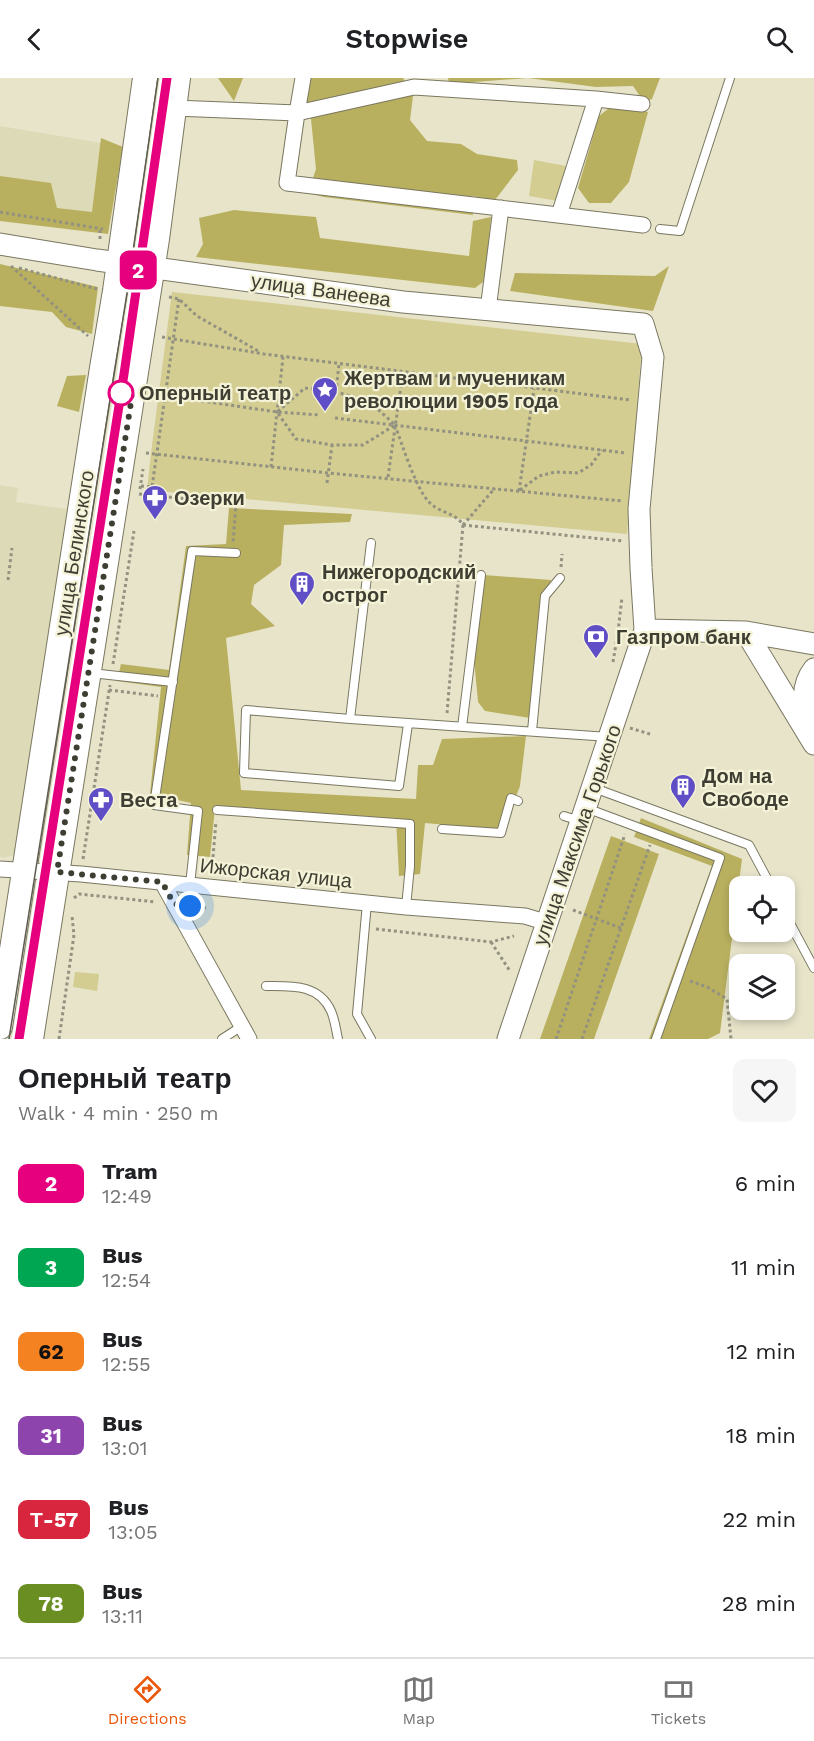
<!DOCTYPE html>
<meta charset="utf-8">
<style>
:root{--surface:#fff;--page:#f6f6f6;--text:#202124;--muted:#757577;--line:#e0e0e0;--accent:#ea580c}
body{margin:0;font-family:"Work Sans",sans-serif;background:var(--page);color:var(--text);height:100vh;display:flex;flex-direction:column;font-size:22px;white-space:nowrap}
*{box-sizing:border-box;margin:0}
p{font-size:20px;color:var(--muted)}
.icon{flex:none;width:33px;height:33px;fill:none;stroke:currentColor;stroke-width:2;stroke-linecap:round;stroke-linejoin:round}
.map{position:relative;height:961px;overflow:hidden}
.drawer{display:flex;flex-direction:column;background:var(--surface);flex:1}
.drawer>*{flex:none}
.badge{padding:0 12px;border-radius:9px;font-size:21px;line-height:39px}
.tools{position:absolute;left:729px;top:798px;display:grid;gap:12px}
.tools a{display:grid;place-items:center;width:66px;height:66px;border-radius:12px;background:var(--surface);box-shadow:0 3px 9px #0003;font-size:30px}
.you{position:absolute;width:30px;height:30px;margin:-15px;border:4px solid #fff;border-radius:50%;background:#1a73e8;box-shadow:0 0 0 9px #1a73e833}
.map>.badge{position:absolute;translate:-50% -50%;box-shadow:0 0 0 3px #fff}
.round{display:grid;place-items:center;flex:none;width:63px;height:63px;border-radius:12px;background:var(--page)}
.summary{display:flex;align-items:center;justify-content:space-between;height:102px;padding:0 18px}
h1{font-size:28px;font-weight:600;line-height:45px}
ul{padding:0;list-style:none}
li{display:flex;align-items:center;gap:18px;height:84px;padding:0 18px}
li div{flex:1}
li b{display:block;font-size:22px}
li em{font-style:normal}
li .badge{min-width:66px;font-weight:700;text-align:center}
header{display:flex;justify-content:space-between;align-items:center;height:78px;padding:0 18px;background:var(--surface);font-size:27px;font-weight:600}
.tabs{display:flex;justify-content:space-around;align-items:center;height:84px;border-top:2px solid var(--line);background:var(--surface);font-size:16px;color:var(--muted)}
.tabs a{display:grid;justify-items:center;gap:3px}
.tabs .on{color:var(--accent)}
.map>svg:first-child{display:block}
.built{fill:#dddab8}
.green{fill:#d3cd91}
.forest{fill:#b9b05f}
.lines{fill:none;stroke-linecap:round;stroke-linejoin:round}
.lane-casing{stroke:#7a7760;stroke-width:10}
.street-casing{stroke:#7a7760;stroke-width:17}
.secondary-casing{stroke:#7a7760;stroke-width:23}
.primary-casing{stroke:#7a7760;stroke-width:26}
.path{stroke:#93917f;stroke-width:3;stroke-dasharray:3 3;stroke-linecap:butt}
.lane{stroke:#fff;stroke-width:8}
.street{stroke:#fff;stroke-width:15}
.secondary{stroke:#fff;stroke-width:21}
.primary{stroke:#fff;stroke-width:24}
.tram{stroke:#5e5d4f;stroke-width:1.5}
.line-casing{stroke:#fff;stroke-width:14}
.line{stroke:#e6007e;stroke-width:9}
.walk{stroke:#3f3e33;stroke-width:6;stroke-dasharray:0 10.8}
.stop-dot{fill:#fff;stroke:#e6007e;stroke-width:3}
.labels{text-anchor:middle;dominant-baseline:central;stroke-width:4.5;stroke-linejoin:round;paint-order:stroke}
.street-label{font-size:20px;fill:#3f3e33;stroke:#f4f2d7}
.poi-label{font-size:20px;font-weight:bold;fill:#3f3e33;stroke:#f4f2d7;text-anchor:start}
.stop-label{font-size:20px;font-weight:bold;fill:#3f3e33;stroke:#f4f2d7;text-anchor:start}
</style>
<header><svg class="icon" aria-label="back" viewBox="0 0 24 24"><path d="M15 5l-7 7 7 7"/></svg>Stopwise<svg class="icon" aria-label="search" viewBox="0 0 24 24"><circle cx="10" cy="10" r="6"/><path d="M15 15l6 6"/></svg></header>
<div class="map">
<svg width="814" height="961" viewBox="0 0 814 961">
<rect width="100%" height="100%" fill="#e7e4ca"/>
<path class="built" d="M 0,48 L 119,68 L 107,147 L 0,131 Z
M 0,407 L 18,410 L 16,424 L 74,432 L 23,768 L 14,777 L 4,780 L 0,779 Z"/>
<path class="green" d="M 534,82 L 566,88 L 558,123 L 529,118 Z
M 172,214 L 642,266 L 627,456 L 147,412 L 151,375 Z
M 75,894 L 99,896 L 97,913 L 73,909 Z"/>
<path class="forest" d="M 218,0 L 243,0 L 234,23 Z
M 308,0 L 403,0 L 413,18 L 410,42 L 427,63 L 461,66 L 477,76 L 517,82 L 518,92 L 495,122 L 472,118 L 473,137 L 324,119 L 308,115 L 316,91 L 311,41 L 302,28 Z
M 448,0 L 660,0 L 652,21 L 644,24 L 633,8 L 596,9 L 528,0 L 449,6 Z
M 609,30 L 633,31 L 648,34 L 629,104 L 611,125 L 589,125 L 578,110 L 599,38 Z
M 101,60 L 123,69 L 108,156 L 0,143 L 0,98 L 51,105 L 57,130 L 92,134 Z
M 234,132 L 316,139 L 320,160 L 469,178 L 473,143 L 491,139 L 487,179 L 483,204 L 475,210 L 196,179 L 203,166 L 199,140 Z
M 0,186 L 98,209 L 92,256 L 66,249 L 52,234 L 0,228 Z
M 669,188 L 653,233 L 510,213 L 515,195 L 655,198 Z
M 86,297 L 79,334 L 57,328 L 67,298 Z
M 229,430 L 352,436 L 350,444 L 284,447 L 281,487 L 254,507 L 251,526 L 275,548 L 226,560 L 241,712 L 416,721 L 418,687 L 433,687 L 442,661 L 526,658 L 520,708 L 503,752 L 425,745 L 420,796 L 399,798 L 396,741 L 215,730 L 210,779 L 187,777 L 191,725 L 150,716 L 161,609 L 117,603 L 121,586 L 169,592 L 186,468 L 226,466 Z
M 484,497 L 551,502 L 530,640 L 485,633 L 478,624 L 474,581 Z
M 641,740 L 742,781 L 720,955 L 708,961 L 649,961 L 712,788 L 634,759 Z
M 611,758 L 659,776 L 594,961 L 540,961 Z"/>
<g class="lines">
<defs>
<path id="lane" d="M 660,151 L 680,153 L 730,0
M 371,465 L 350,641 L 609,659
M 91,595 L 173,604
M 350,641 L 246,632 L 244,695 L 399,708 L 408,646
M 462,649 L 481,497
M 532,653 L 545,518 L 560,500
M 594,710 L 749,767 L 771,808
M 586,730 L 720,780 L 656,961
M 217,732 L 410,746 L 410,788 L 406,829
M 564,738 L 580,743
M 442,751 L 501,755 L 511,720 L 518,723
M 190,807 L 198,733 L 154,727 L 192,473 L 236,475
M 367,825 L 357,936 L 371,961
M 784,834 L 814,890
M 266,908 C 292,908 319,906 331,933 C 335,942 336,952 338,961
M 222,961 L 242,948"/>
<path id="street" d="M 303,0 L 297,35 L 414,9 L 596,21 L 559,137
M 596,21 L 642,26
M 174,30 L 297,35 L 287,105 L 643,147
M 488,232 L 501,130
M 0,791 L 81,796 L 406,829 L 525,838 L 548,845
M 162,804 L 249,961"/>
<path id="secondary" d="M 0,166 L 97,182 L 403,224 L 643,246 L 653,279 L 639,431 L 641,490 L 645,552 L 508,961
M 645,552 L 746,554 L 814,566
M 746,554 L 814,666
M 809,648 C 804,628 800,609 814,591"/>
<path id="primary" d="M 0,949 L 102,290 L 115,213 L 145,0
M 31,961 L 157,161 L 178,0"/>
</defs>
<use href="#lane" class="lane-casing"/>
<use href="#street" class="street-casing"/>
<use href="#secondary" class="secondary-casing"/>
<use href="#primary" class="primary-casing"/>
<path class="path" d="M 0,134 L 103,151
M 100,161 L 100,151
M 11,188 L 88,258
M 19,190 L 97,211
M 169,219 L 179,221 L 197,238 L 260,274
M 162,259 L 264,276 L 630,322
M 305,310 L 336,314 L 369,323 L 395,347 L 363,367 L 332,367 L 296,361 L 277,334 Z
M 336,314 L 339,286
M 154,316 L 277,334 L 320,337
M 335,340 L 626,375
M 395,347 C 402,366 416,411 429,424 C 439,435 455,434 463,447 L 447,635
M 146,375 L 328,395 L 622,423
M 271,389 L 283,279
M 388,399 L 403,294
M 327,405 L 332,367
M 141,408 L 152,409 L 179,221
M 140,411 L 143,391
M 520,412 L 539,398 L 555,394 L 578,395 L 591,387 L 602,372
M 519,413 L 534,311
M 139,416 L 236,426 L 233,465
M 463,447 L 623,463
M 463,447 L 495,410
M 561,489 L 562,476
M 8,502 L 12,470
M 613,584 L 618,554 L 622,519
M 113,586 L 134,453
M 109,612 L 158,618
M 630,650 L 653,657
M 83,781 L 110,607
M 212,791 L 216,743
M 74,820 L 79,816 L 156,824
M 192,828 L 206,830
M 573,832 L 621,850
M 376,851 L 491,864 L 514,858
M 491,864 L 510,893
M 690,903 L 707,909 L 727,921 L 731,961
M 59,961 L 74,857 L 72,838
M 556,961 L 625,756
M 582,961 L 650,767"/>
<use href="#lane" class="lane"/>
<use href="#street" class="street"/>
<use href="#secondary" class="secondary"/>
<use href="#primary" class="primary"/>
<path class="tram" d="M 9,961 L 127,215 L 158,0
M 19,961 L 120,317 L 139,190"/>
</g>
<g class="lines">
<defs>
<path id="line" d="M 19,961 L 124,296 L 167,0"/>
</defs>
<use href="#line" class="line-casing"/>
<use href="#line" class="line"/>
<path class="walk" d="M 121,315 L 132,318 L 57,794 L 162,804 L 174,826 L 190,828"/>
</g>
<defs>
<symbol id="sight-pin" viewBox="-11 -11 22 30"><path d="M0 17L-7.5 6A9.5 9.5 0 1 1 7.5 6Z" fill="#604ec6" stroke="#f4f2d7"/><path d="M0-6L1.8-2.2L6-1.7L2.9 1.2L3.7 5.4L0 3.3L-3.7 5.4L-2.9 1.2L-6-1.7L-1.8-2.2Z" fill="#fff"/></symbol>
<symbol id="pharmacy-pin" viewBox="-11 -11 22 30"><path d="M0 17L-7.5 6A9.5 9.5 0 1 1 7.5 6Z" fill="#604ec6" stroke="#f4f2d7"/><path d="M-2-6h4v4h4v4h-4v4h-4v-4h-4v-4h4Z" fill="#fff"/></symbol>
<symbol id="building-pin" viewBox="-11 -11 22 30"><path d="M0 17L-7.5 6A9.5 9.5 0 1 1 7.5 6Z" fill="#604ec6" stroke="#f4f2d7"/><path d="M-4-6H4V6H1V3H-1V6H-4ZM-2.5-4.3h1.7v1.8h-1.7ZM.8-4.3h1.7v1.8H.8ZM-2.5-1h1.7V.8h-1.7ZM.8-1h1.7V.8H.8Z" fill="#fff"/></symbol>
<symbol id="bank-pin" viewBox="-11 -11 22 30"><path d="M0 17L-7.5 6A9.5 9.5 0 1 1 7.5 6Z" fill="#604ec6" stroke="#f4f2d7"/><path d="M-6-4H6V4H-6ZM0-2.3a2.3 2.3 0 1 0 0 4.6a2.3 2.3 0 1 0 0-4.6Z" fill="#fff"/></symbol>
</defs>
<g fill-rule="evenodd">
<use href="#sight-pin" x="310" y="297" width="30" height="40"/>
<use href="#pharmacy-pin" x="140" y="405" width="30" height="40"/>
<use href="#building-pin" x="287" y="491" width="30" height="40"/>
<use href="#bank-pin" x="581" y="544" width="30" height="40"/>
<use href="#building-pin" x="668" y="694" width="30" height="40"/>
<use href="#pharmacy-pin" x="86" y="707" width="30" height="40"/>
</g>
<circle class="stop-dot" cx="121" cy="315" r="12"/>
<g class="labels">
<g class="street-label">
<text transform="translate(321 212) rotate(8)">улица Ванеева</text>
<text transform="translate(74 475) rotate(-81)">улица Белинского</text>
<text transform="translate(577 757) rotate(-71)">улица Максима Горького</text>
<text transform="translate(276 795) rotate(6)">Ижорская улица</text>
</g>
<g class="poi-label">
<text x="344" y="300">Жертвам и мученикам<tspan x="344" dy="23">революции 1905 года</tspan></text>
<text x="174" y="420">Озерки</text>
<text x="322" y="494">Нижегородский<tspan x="322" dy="23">острог</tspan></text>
<text x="616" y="559">Газпром банк</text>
<text x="702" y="698">Дом на<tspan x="702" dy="23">Свободе</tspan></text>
<text x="120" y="722">Веста</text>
</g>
<g class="stop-label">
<text x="139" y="315">Оперный театр</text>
</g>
</g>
</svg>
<div class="tools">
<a><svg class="icon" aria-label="locate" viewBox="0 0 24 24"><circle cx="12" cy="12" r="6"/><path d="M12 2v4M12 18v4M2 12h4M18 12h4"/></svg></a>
<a><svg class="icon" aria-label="layers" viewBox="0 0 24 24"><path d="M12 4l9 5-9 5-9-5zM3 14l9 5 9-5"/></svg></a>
</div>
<div class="you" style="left:190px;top:828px"></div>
<b class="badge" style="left:138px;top:192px;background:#e6007e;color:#fff">2</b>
</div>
<section class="drawer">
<div class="summary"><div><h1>Оперный театр</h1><p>Walk · 4 min · 250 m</p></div><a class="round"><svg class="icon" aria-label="heart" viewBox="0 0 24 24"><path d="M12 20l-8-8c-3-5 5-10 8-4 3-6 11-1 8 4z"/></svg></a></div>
<ul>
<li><span class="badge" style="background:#e6007e;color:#fff">2</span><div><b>Tram</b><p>12:49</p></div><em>6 min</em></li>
<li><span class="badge" style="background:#00a651;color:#fff">3</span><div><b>Bus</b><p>12:54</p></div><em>11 min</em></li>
<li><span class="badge" style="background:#f58220;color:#111">62</span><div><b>Bus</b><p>12:55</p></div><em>12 min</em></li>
<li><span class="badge" style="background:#8e44ad;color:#fff">31</span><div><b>Bus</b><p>13:01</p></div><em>18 min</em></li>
<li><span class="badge" style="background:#d7263d;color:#fff">Т-57</span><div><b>Bus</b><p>13:05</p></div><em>22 min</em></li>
<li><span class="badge" style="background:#6b8e23;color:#fff">78</span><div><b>Bus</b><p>13:11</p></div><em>28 min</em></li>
</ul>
</section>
<nav class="tabs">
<a class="on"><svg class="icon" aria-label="directions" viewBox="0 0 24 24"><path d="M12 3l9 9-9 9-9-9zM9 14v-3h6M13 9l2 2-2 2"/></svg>Directions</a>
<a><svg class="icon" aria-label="map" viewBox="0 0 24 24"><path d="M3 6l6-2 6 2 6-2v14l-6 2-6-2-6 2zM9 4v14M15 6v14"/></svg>Map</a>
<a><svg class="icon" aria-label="tickets" viewBox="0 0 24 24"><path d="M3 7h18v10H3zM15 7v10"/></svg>Tickets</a>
</nav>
